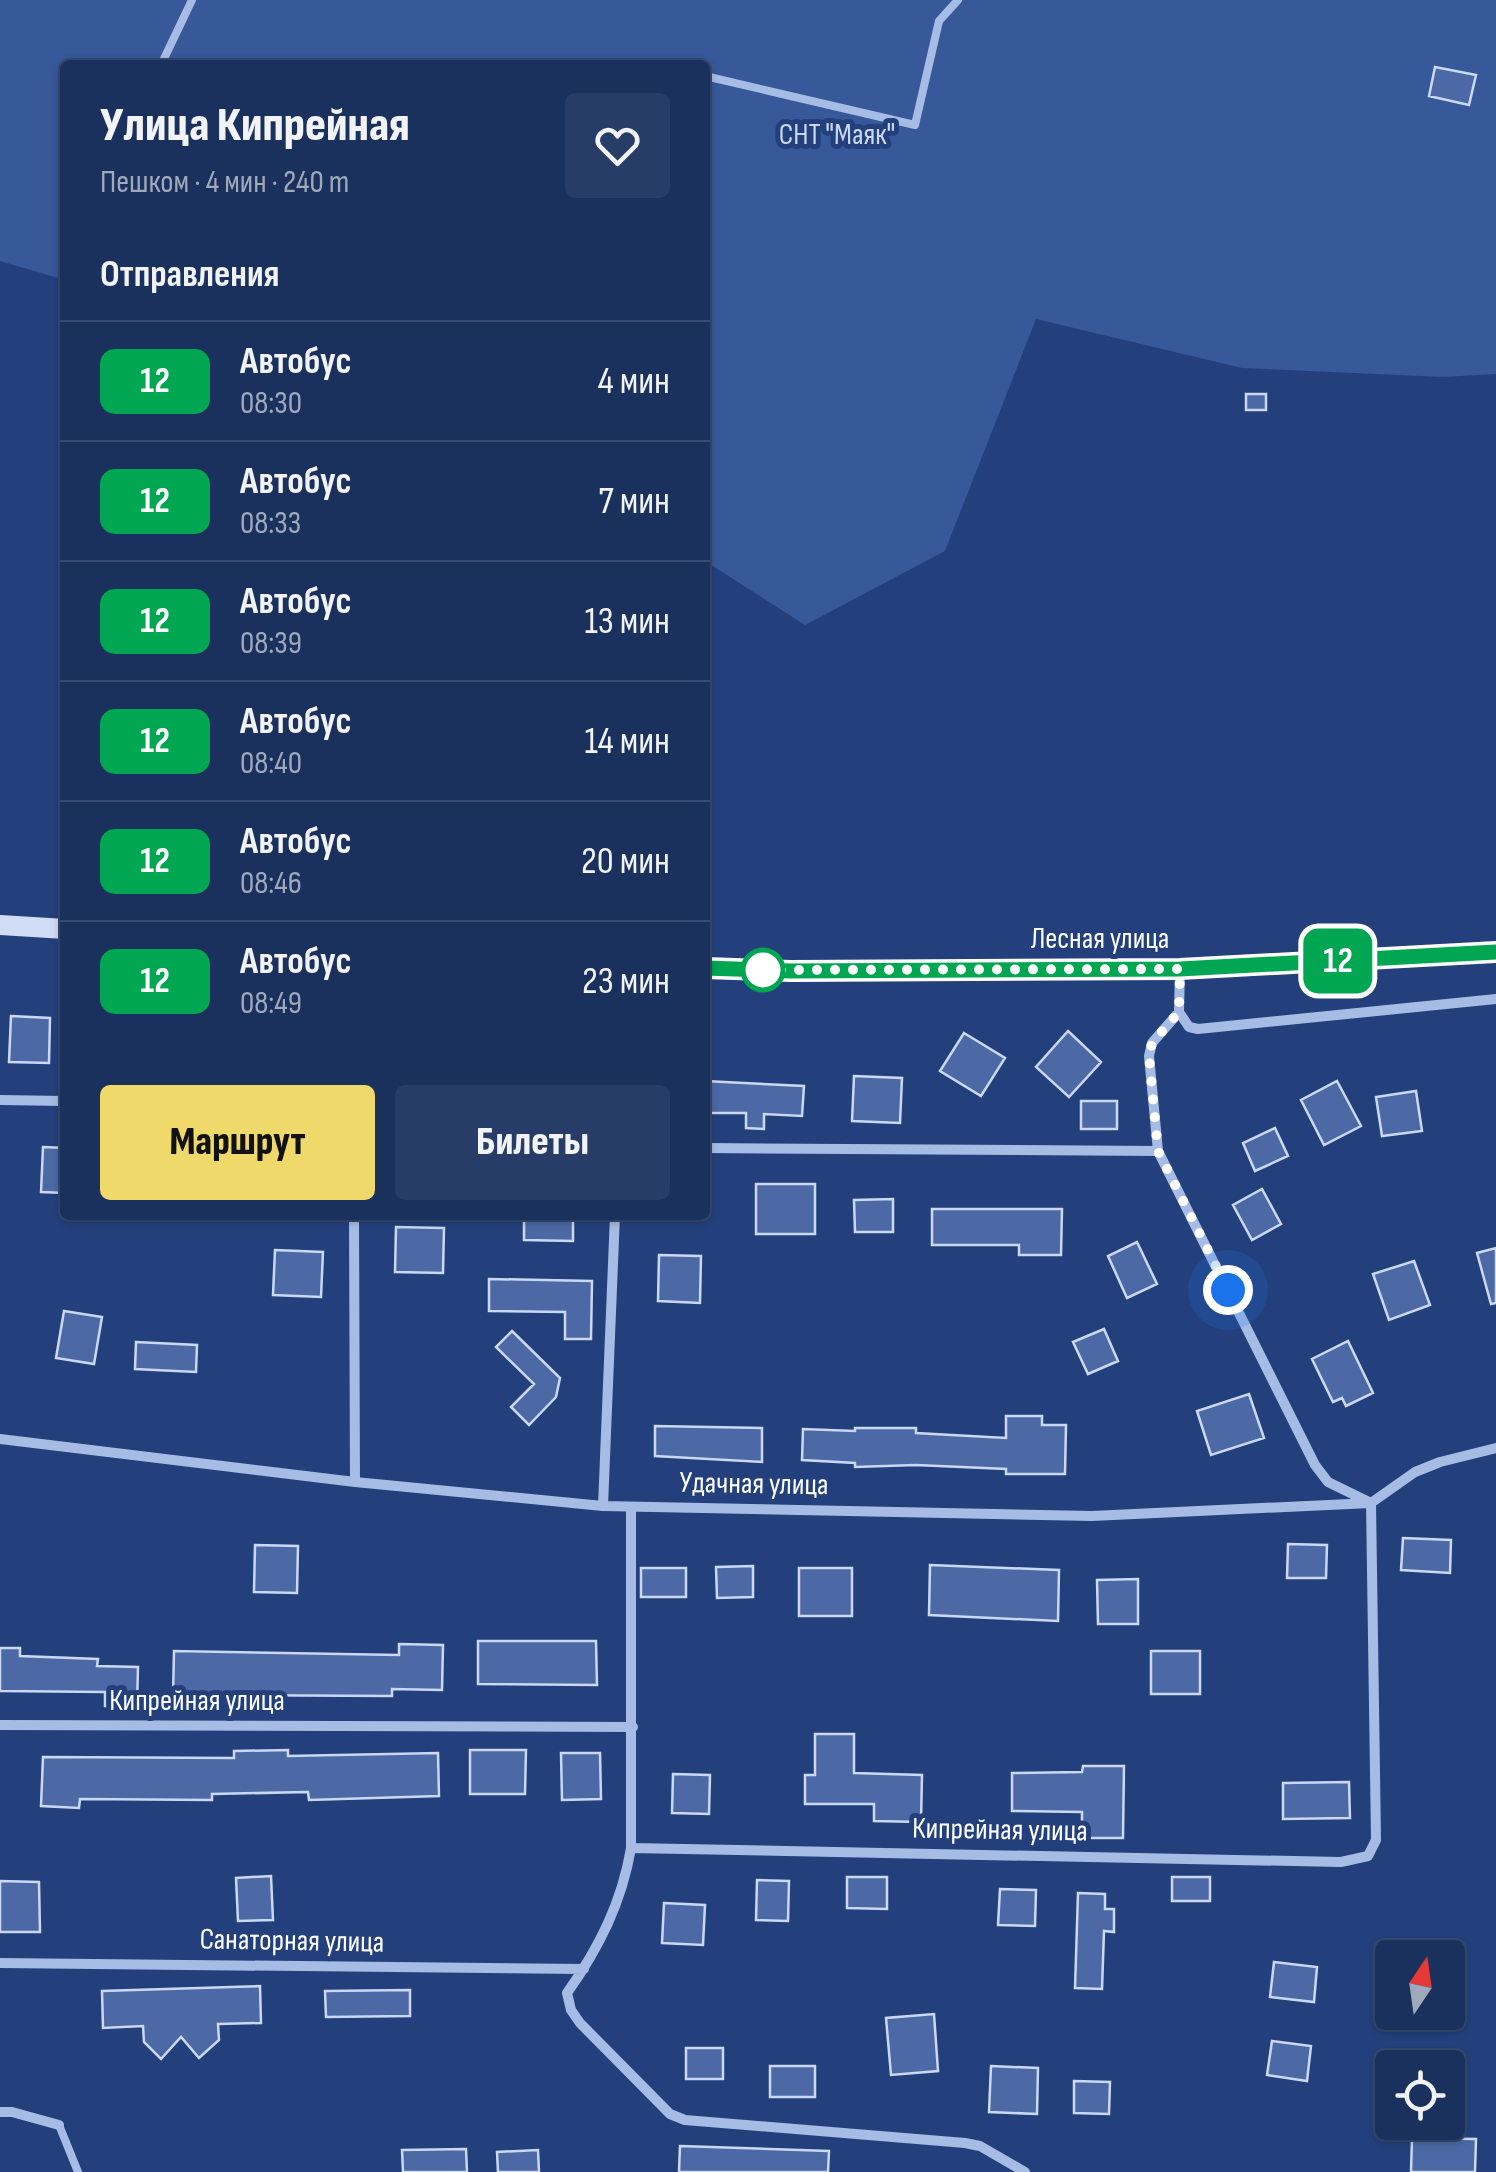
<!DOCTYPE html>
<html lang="ru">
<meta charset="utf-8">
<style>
:root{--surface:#1a305d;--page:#273c66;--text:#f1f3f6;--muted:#9fa9bc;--line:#384b72;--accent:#f0d96b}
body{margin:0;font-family:"Sofia Sans Condensed",sans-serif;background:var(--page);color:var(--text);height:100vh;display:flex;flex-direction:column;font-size:38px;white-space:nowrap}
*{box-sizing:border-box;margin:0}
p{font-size:32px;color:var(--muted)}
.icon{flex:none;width:55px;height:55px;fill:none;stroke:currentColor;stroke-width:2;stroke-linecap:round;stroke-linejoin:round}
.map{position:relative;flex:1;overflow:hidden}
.panel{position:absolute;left:60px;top:60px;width:650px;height:1160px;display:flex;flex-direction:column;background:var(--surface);border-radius:10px;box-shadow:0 2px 8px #0004,0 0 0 2px var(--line)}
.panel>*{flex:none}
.badge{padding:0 20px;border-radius:15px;font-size:35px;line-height:65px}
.needle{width:65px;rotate:13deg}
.tools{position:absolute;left:1375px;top:1940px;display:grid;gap:20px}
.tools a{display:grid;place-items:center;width:90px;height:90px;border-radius:10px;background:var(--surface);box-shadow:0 2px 8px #0004,0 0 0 2px var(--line);font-size:50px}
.you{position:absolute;width:50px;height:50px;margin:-25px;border:8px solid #fff;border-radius:50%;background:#1a73e8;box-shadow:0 0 0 15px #1a73e833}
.map>.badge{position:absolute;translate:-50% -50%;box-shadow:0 0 0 5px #fff}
h2{padding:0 40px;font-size:38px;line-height:90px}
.round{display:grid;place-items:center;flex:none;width:105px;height:105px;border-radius:10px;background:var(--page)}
.head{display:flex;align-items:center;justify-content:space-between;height:170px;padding:0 40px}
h1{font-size:48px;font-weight:800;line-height:75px}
.button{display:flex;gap:20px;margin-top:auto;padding:20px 40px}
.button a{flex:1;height:115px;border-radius:10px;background:var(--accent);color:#111;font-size:40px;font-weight:800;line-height:115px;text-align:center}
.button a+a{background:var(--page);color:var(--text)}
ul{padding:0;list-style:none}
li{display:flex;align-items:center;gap:30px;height:120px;padding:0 40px;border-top:2px solid var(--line)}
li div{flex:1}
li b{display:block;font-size:38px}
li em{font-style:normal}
li .badge{min-width:110px;font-weight:700;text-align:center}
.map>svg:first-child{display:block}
.green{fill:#375899}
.building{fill:#4c69a5;stroke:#cad8f4;stroke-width:2.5}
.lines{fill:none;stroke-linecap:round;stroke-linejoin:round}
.lane{stroke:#a7bce5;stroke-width:8}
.street{stroke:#a7bce5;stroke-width:10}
.secondary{stroke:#d1dcf5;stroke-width:20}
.line-casing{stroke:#fff;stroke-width:22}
.line{stroke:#00a651;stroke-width:15}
.walk{stroke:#fff;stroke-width:10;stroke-dasharray:0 18}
.stop-dot{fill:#fff;stroke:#00a651;stroke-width:5}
.labels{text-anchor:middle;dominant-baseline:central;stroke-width:10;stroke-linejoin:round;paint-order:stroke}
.park-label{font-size:30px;fill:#cad8f4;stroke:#23407c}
.street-label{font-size:30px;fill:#fff;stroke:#23407c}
</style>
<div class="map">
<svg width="1496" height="2172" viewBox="0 0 1496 2172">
<rect width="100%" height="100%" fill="#23407c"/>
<path class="green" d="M 0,0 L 1496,0 L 1496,374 L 1443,377 L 1242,368 L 1036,319 L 945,551 L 805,625 L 705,561 L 705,65 L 65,65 L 65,280 L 0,261 Z"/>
<path class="building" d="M 1435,67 L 1476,75 L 1469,105 L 1429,96 Z
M 1246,394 L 1266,394 L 1266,410 L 1246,410 Z
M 11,1016 L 50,1018 L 49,1063 L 9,1062 Z
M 1068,1031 L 1101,1062 L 1069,1097 L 1036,1067 Z
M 964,1033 L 1005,1058 L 981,1096 L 940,1071 Z
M 854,1076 L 902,1078 L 900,1123 L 852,1121 Z
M 705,1081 L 804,1086 L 802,1116 L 764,1114 L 764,1129 L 746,1128 L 746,1113 L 705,1113 Z
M 1337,1081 L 1361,1126 L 1324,1145 L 1301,1100 Z
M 1416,1091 L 1422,1131 L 1382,1136 L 1376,1097 Z
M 1081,1101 L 1117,1101 L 1117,1129 L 1081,1129 Z
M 1275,1128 L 1288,1156 L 1255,1171 L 1243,1143 Z
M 43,1147 L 65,1148 L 65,1193 L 41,1192 Z
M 756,1184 L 815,1184 L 815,1234 L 756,1234 Z
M 1262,1189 L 1281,1224 L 1252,1240 L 1233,1205 Z
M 893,1199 L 893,1232 L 855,1232 L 854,1200 Z
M 932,1209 L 1062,1209 L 1061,1255 L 1019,1255 L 1019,1245 L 932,1245 Z
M 524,1215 L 573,1215 L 573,1241 L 524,1240 Z
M 396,1227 L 444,1228 L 443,1273 L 395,1272 Z
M 1137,1242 L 1157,1284 L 1127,1298 L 1108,1256 Z
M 1496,1248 L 1496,1303 L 1491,1304 L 1477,1253 Z
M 275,1250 L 323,1252 L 321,1297 L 273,1295 Z
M 659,1255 L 701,1256 L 700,1303 L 658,1301 Z
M 1414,1261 L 1430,1305 L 1389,1320 L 1373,1274 Z
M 489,1279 L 592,1281 L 591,1339 L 565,1339 L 565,1312 L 489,1311 Z
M 64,1311 L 102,1317 L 94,1364 L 56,1358 Z
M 1104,1329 L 1118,1361 L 1088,1374 L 1073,1342 Z
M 512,1331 L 560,1378 L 556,1397 L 529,1425 L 511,1407 L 534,1384 L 496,1347 Z
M 1348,1341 L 1373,1393 L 1346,1406 L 1342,1398 L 1333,1402 L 1312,1359 Z
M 136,1342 L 197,1345 L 196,1372 L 135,1369 Z
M 1249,1394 L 1264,1438 L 1211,1455 L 1197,1411 Z
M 1006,1416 L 1042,1416 L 1042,1425 L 1066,1425 L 1065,1474 L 1006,1474 L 1006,1469 L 916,1465 L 855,1467 L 855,1463 L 802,1460 L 803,1429 L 855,1431 L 855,1428 L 916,1428 L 916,1433 L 1006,1438 Z
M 655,1426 L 762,1428 L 762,1462 L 655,1456 Z
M 1403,1538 L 1451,1540 L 1450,1573 L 1401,1570 Z
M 1288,1544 L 1327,1545 L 1326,1578 L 1287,1578 Z
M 255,1545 L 298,1546 L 297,1593 L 254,1592 Z
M 930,1565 L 1059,1570 L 1058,1621 L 929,1615 Z
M 753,1566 L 753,1597 L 717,1598 L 716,1567 Z
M 641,1568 L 686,1568 L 686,1597 L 641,1597 Z
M 799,1568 L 852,1568 L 852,1616 L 799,1616 Z
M 1138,1579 L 1138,1624 L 1098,1624 L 1097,1580 Z
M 478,1641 L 596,1641 L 597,1685 L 478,1684 Z
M 399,1644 L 443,1645 L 442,1690 L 392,1689 L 392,1696 L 173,1695 L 174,1651 L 399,1655 Z
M 0,1648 L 20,1648 L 20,1656 L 98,1659 L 97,1666 L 138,1667 L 137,1707 L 105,1706 L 105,1692 L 0,1691 Z
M 1151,1651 L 1200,1651 L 1200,1694 L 1151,1694 Z
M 815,1734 L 854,1734 L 854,1773 L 922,1775 L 921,1822 L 874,1821 L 874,1804 L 805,1804 L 805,1775 L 815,1775 Z
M 288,1750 L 288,1756 L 438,1753 L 439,1796 L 309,1800 L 308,1792 L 212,1794 L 212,1800 L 80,1799 L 79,1808 L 41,1806 L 43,1757 L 234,1758 L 234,1751 Z
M 470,1750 L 526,1750 L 525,1794 L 470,1794 Z
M 561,1753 L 600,1753 L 601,1799 L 562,1800 Z
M 1083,1766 L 1124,1766 L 1123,1838 L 1082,1838 L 1082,1812 L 1012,1811 L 1012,1773 L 1082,1772 Z
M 673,1774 L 710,1775 L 709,1814 L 672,1813 Z
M 1349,1782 L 1350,1818 L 1283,1819 L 1283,1783 Z
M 271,1876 L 273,1920 L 238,1921 L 236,1878 Z
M 847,1877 L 887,1877 L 887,1909 L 847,1908 Z
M 1172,1877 L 1210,1877 L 1210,1901 L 1172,1901 Z
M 757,1880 L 789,1881 L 788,1921 L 756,1920 Z
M 0,1881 L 39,1882 L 40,1932 L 0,1932 Z
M 1000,1889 L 1036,1890 L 1035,1926 L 998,1925 Z
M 1078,1893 L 1105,1894 L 1105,1909 L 1114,1909 L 1114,1932 L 1104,1931 L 1102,1989 L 1075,1988 Z
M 664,1903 L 705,1905 L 703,1945 L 662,1943 Z
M 1274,1962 L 1317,1967 L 1314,2002 L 1270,1997 Z
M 260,1986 L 261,2023 L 218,2024 L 219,2040 L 199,2058 L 181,2037 L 161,2059 L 144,2042 L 143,2026 L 103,2028 L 102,1991 Z
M 410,1990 L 410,2016 L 326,2017 L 325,1991 Z
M 934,2014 L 938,2071 L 891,2075 L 886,2018 Z
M 1272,2041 L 1311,2046 L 1307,2081 L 1267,2075 Z
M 686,2048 L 723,2048 L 723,2079 L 686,2079 Z
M 770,2066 L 815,2066 L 815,2097 L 770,2097 Z
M 991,2066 L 1038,2068 L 1037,2114 L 989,2112 Z
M 1074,2081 L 1110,2082 L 1109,2114 L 1074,2113 Z
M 1412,2138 L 1476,2139 L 1475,2172 L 1411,2172 Z
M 680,2146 L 829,2151 L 828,2172 L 679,2172 Z
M 466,2149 L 467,2172 L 403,2172 L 402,2150 Z
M 538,2150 L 539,2172 L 498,2172 L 497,2152 Z"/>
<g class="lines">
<path class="lane" d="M 161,65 L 192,0
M 705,76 L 915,125 L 939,21 L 958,0
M 59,2125 L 78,2172"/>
<path class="street" d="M 1179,1012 L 1189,1027 L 1198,1029 L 1496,999
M 0,1100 L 65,1101
M 705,1148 L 1158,1151
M 354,1215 L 355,1482
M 0,1439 L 355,1482 L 603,1506 L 1092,1516 L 1371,1503 L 1415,1472 L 1440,1462 L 1496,1448
M 603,1506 L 615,1215
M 631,1507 L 631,1848 C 622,1902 599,1948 567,1993 L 571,2010 L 580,2023 L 670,2114 L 685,2120 L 965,2143 L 980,2146 L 1025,2172
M 0,1725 L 633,1727
M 631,1848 L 1341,1862 L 1368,1856 L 1376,1840 L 1371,1503 L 1328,1482 L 1315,1465 L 1158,1151 L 1149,1056 L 1152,1043 L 1179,1012 L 1180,969
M 0,1963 L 584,1969
M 0,2112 L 12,2112 L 59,2125"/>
<path class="secondary" d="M 0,925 L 65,929
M 705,968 L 791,971 L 1180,969 L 1496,952"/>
</g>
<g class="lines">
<defs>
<path id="line" d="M 705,968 L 791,971 L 1180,969 L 1496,952"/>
</defs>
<use href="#line" class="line-casing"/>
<use href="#line" class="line"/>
<path class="walk" d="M 763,970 L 1180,969 L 1179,1012 L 1152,1043 L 1149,1056 L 1158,1151 L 1228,1290"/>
</g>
<circle class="stop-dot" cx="763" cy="970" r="20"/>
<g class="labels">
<g class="park-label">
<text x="837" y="135">СНТ "Маяк"</text>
</g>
<g class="street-label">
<text x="1100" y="939">Лесная улица</text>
<text transform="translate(754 1484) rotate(1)">Удачная улица</text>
<text x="197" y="1701">Кипрейная улица</text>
<text transform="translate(1000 1830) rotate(1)">Кипрейная улица</text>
<text transform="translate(292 1941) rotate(1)">Санаторная улица</text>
</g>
</g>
</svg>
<div class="tools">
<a><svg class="needle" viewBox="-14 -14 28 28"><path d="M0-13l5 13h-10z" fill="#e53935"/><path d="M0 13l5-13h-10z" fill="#9fa9bc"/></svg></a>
<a><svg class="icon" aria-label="locate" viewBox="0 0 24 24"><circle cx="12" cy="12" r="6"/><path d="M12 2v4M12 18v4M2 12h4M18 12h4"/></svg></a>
</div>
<div class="you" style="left:1228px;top:1290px"></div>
<b class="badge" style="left:1338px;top:961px;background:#00a651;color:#fff">12</b>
<section class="panel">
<div class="head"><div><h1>Улица Кипрейная</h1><p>Пешком · 4 мин · 240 m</p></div><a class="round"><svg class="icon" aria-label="heart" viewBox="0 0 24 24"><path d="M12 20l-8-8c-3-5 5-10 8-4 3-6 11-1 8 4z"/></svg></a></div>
<h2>Отправления</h2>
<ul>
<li><span class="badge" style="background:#00a651;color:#fff">12</span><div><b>Автобус</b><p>08:30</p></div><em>4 мин</em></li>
<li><span class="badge" style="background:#00a651;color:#fff">12</span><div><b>Автобус</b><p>08:33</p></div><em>7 мин</em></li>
<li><span class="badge" style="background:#00a651;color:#fff">12</span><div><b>Автобус</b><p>08:39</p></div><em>13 мин</em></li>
<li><span class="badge" style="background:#00a651;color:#fff">12</span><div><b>Автобус</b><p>08:40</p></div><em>14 мин</em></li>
<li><span class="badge" style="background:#00a651;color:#fff">12</span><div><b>Автобус</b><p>08:46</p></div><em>20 мин</em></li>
<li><span class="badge" style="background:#00a651;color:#fff">12</span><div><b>Автобус</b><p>08:49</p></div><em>23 мин</em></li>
</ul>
<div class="button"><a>Маршрут</a><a>Билеты</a></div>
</section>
</div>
